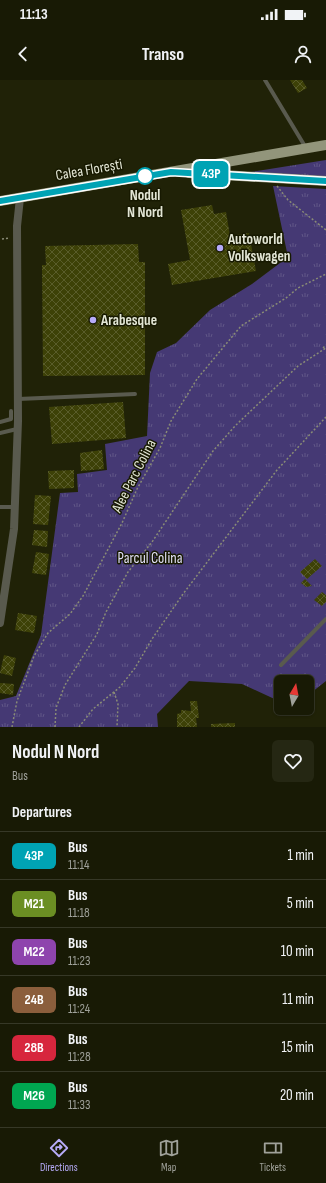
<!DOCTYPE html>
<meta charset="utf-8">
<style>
:root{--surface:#181a05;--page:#252713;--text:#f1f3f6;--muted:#9fa19a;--line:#363827;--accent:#b6abf8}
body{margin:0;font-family:"Sofia Sans Condensed",sans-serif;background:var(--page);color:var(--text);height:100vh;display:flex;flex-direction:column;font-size:15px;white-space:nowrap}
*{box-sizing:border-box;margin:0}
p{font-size:13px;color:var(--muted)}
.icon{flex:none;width:22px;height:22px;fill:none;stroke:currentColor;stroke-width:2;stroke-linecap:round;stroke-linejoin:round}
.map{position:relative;height:647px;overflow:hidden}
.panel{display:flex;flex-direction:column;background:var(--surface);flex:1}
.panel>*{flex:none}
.badge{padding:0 8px;border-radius:6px;font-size:14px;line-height:26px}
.needle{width:26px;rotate:10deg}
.controls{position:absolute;left:274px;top:595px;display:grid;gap:8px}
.controls a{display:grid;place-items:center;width:40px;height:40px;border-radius:6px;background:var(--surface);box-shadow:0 1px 3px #0004,0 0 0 1px var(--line);font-size:20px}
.map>.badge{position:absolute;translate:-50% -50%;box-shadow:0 0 0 2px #fff}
h2{padding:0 12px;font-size:15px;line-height:36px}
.round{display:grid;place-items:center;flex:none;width:42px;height:42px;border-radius:6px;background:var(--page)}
.headline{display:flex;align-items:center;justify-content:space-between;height:68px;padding:0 12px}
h1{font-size:19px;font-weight:700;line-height:30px}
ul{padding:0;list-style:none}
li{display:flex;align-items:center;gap:12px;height:48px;padding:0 12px;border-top:1px solid var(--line)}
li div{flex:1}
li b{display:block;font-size:15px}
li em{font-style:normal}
li .badge{min-width:44px;font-weight:700;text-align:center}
.status{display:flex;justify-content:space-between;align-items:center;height:28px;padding:0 20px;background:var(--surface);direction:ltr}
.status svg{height:11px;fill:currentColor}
header{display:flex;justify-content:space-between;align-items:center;height:52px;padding:0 12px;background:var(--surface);font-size:18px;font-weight:700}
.tab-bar{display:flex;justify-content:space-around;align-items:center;height:56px;border-top:1px solid var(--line);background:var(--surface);font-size:11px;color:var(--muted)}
.tab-bar a{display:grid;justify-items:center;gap:2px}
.tab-bar .on{color:var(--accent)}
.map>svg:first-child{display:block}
.grass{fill:url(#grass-tufts)}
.building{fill:url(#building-cross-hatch)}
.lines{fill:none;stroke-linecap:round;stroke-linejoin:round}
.path{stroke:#898b76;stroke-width:1.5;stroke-dasharray:2 2;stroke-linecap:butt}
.lane{stroke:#595a4e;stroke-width:4}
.street{stroke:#595a4e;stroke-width:8}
.primary{stroke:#92957b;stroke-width:10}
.line-casing{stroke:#fff;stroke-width:9}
.line{stroke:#00a3b4;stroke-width:6}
.stop-dot{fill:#fff;stroke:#00a3b4;stroke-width:2}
.poi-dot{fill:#b6abf8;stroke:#171901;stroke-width:1.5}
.labels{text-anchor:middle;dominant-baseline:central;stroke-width:3;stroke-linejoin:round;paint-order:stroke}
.street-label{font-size:15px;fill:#e3e6d5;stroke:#171901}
.stop-label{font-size:15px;font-weight:bold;fill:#e3e6d5;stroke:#171901}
.poi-label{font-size:15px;font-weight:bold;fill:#e3e6d5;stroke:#171901;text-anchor:start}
.park-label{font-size:15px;fill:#e3e1f8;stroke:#171901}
</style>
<div class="status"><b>11:13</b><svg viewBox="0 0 49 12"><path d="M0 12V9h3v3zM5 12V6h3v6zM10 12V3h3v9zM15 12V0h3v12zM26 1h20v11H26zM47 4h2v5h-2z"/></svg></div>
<header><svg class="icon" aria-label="back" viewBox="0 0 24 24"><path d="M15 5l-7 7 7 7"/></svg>Transo<svg class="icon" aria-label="person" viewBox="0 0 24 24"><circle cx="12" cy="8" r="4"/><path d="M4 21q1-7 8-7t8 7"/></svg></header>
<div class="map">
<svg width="326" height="647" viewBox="0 0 326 647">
<defs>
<pattern id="grass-tufts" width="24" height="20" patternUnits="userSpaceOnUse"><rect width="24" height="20" fill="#453974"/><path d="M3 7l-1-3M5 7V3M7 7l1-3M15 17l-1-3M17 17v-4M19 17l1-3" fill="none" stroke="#605687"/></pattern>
<pattern id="building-cross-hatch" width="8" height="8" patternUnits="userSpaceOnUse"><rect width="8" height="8" fill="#3d4107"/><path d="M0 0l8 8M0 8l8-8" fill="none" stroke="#595c2a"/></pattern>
</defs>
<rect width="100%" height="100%" fill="#202207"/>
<path class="grass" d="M 326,80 L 326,97 L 251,92 Z
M 273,106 L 326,109 L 326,601 L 307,616 L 307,602 L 281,602 L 281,622 L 242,604 L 189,601 L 157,634 L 158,647 L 0,647 L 0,620 L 16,616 L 41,555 L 60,413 L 78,412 L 77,394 L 107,390 L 105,364 L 147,356 L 150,293 L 157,272 L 176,263 L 210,230 L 252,204 L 288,177 Z"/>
<path class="building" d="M 290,0 L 302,0 L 307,8 L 298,13 Z
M 212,125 L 214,134 L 226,132 L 230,156 L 249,153 L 256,191 L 172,205 L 168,184 L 190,180 L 181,130 Z
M 138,164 L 139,182 L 145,182 L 145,295 L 43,296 L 42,185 L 46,185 L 45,166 Z
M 123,322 L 126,358 L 52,364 L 49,327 Z
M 102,370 L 104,389 L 81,391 L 80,373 Z
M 74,390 L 74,408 L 49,409 L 48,391 Z
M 35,415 L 51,416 L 48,445 L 33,444 Z
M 34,450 L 48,451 L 47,467 L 32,465 Z
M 36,472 L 49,474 L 46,495 L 32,493 Z
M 315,479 L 322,486 L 307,499 L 300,492 Z
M 305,499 L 312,506 L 306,507 L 301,503 Z
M 322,512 L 326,515 L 326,522 L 322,526 L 314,520 Z
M 18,533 L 37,536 L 34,553 L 15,550 Z
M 4,575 L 16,578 L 12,596 L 0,593 Z
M 0,603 L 14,604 L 13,615 L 0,613 Z
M 190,621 L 197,621 L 199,638 L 196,638 L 197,647 L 177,647 L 177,634 L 181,633 L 181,630 L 191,631 Z
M 235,643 L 235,647 L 211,647 L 211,644 Z"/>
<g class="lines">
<path class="path" d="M 277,106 L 288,120 L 326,150
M 2,159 L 10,158
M 323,268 L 326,265
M 114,612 L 118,624 L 117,647
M 12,647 L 17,621 L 34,576 L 48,553 L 70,534 L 83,516 L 122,443 L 137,409 L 160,368 L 171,341 L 197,299 L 241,246 L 286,218 L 298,208 L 326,194
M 55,647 L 56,628 L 65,605 L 97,554 L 106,532 L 128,492 L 152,462 L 213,371 L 235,346 L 298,286 L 326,268
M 79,647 L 93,629 L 120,607 L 135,588 L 152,559 L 183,514 L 277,390 L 326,337"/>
<path class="lane" d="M 265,0 L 306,68
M 18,319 L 135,314
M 0,342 L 11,339 L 11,331
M 0,353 L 17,349
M 0,427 L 15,427
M 281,585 L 326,539"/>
<path class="street" d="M 0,543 L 14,449 L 18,341 L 17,146 L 20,118"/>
<path class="primary" d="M 189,93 L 326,101
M 0,121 L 326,65"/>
</g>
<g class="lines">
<defs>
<path id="line" d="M 0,121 L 171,92 L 326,101"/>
</defs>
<use href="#line" class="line-casing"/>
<use href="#line" class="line"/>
</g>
<circle class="stop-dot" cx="145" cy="96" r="8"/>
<g class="poi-dot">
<circle cx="220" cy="168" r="4"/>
<circle cx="93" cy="240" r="4"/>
</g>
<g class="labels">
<g class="street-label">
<text transform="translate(89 90) rotate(-10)">Calea Florești</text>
<text transform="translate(134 396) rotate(-63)">Alee Parc Colina</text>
</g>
<g class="stop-label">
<text x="145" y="115">Nodul<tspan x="145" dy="17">N Nord</tspan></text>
</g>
<g class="poi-label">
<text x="228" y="159">Autoworld<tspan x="228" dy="17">Volkswagen</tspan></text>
<text x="101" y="240">Arabesque</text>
</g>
<g class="park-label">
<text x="150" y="478">Parcul Colina</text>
</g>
</g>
</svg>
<div class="controls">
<a><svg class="needle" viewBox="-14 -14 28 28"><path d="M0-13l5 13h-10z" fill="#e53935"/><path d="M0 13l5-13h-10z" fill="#9fa19a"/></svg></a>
</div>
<b class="badge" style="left:211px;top:94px;background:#00a3b4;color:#fff">43P</b>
</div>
<section class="panel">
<div class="headline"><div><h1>Nodul N Nord</h1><p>Bus</p></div><a class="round"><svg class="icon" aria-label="heart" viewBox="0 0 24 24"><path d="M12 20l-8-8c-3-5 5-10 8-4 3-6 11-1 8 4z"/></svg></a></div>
<h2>Departures</h2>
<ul>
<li><span class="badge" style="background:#00a3b4;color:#fff">43P</span><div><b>Bus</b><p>11:14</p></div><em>1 min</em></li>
<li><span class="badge" style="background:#6b8e23;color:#fff">M21</span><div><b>Bus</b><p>11:18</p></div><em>5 min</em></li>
<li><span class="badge" style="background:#8e44ad;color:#fff">M22</span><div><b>Bus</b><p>11:23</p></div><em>10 min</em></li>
<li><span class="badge" style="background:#8b5e3c;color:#fff">24B</span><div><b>Bus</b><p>11:24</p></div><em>11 min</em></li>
<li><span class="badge" style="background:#d7263d;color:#fff">28B</span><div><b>Bus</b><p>11:28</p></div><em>15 min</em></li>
<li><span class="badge" style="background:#00a651;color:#fff">M26</span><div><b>Bus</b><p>11:33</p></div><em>20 min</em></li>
</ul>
</section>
<nav class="tab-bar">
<a class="on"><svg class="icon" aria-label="directions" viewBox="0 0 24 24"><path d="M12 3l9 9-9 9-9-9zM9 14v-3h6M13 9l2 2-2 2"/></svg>Directions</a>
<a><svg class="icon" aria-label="map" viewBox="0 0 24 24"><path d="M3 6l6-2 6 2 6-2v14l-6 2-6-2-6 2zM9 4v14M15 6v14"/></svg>Map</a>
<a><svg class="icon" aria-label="tickets" viewBox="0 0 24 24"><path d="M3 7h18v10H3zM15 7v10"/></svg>Tickets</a>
</nav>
